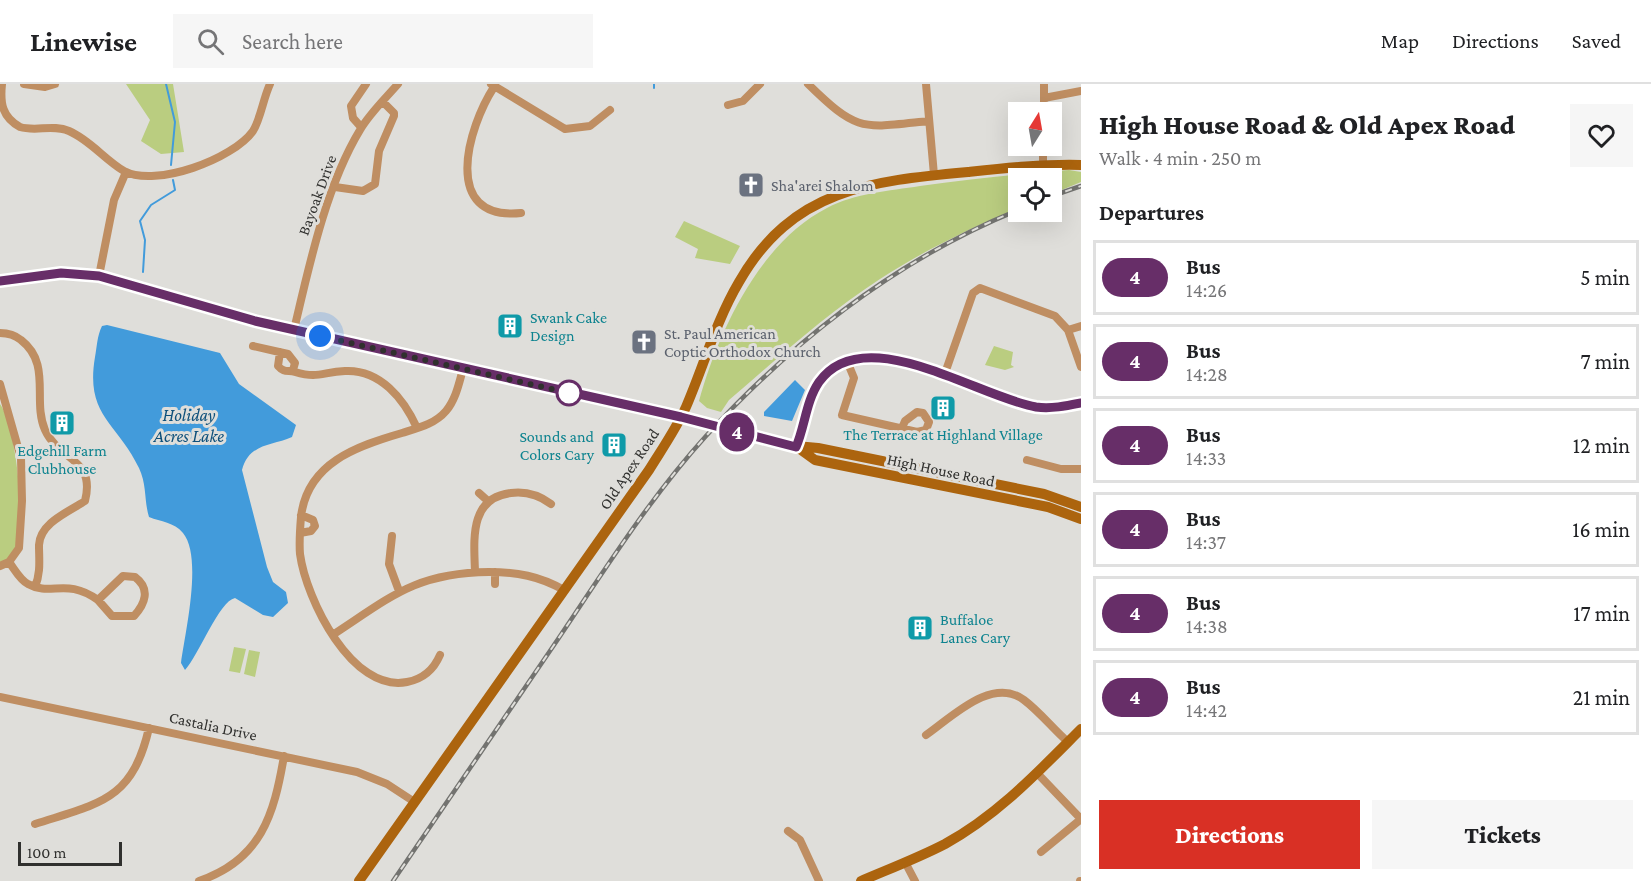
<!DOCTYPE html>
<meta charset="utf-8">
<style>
:root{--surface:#fff;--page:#f6f6f6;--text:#202124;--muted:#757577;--line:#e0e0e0;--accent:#d93025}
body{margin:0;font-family:"Crimson Pro",serif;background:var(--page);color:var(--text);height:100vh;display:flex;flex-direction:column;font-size:22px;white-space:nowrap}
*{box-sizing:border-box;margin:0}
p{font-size:20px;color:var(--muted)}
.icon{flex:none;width:33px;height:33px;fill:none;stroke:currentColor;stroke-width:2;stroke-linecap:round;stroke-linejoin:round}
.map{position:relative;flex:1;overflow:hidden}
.drawer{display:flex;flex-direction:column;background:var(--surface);width:570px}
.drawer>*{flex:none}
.badge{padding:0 12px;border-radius:20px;font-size:21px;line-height:39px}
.needle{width:39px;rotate:11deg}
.tools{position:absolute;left:1008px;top:18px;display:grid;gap:12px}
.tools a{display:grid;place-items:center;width:54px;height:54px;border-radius:0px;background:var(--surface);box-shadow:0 6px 24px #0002;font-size:30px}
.scale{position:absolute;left:18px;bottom:15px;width:104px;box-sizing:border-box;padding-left:6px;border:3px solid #30302e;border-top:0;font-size:16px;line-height:21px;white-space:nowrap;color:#30302e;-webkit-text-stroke:4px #dfdeda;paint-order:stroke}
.you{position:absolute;width:30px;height:30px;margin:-15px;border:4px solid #fff;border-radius:50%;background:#1a73e8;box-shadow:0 0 0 9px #1a73e833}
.map>.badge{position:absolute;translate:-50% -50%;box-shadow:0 0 0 3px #fff}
h2{padding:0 18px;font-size:22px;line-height:54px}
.round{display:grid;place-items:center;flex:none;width:63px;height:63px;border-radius:0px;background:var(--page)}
.headline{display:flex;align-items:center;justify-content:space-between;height:102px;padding:0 18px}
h1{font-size:28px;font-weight:800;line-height:45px}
.action{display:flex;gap:12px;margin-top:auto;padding:12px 18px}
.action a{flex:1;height:69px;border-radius:0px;background:var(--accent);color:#fff;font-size:24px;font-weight:800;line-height:69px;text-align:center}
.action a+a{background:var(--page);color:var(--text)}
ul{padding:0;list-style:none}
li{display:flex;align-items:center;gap:18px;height:75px;margin:0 12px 9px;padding:0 6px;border:3px solid var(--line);border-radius:0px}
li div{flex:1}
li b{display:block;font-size:22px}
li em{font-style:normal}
li .badge{min-width:66px;font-weight:700;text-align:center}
header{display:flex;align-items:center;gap:36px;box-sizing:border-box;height:84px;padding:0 30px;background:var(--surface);border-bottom:2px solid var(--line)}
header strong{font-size:28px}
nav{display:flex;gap:33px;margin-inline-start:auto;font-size:21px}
.search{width:420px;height:54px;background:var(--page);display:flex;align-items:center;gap:15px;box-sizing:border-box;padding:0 21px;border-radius:0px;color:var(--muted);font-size:22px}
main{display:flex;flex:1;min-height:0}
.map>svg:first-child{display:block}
.green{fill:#bacd80}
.water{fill:#429bdb}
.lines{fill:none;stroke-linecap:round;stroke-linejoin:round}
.stream{stroke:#429bdb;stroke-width:2}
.street{stroke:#bf8e62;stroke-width:8}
.secondary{stroke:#ac640e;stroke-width:10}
.rail-casing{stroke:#737370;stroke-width:4.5}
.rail{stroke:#dfdeda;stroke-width:2;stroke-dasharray:7;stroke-linecap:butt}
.line-casing{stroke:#fff;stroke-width:14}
.line{stroke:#672e68;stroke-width:9}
.walk{stroke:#30302e;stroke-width:6;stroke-dasharray:0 10.8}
.stop-dot{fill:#fff;stroke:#672e68;stroke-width:3}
.labels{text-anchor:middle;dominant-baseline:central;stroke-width:6;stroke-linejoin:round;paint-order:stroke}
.worship-label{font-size:16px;fill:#5b616d;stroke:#dfdeda;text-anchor:start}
.street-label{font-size:16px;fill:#30302e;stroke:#dfdeda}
.culture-label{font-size:16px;fill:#0d838f;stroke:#dfdeda;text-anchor:start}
.water-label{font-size:18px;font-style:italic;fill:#0e507b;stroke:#dfdeda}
</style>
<header>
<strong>Linewise</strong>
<div class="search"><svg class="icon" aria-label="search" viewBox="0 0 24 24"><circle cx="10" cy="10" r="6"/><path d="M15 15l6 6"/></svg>Search here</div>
<nav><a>Map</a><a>Directions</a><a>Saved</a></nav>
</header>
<main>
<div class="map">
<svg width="1081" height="797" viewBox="0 0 1081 797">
<rect width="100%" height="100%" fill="#dfdeda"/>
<path class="green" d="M 126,0 L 173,0 L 184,68 L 161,70 L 141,57 L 150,36 Z
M 1069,86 L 1081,88 L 1081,98 L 1052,110 L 1052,94 L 1018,94 L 1018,124 C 971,144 923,167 880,195 C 826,230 778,274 729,316 L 721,328 L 707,324 L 699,317 C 718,248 760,158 827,124 C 855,109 889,107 920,102 C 969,95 1019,90 1069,86 Z
M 684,137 L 740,162 L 730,180 L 695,174 L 698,165 L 675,153 Z
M 994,262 L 1013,268 L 1011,281 L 1014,283 L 1005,286 L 985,281 Z
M 0,320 C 16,341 28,447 14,468 C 11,473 5,477 0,480 Z
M 234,563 L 246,565 L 240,589 L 229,587 Z
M 249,566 L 260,568 L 255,593 L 244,590 Z"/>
<path class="water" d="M 107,241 L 220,269 L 239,300 L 296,341 L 292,353 C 272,362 249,359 242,386 L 267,483 L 273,498 L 286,508 L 288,519 L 273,533 L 263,531 L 235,514 C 219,517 199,571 185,586 L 181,579 C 185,549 203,473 183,449 C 174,438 161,438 149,433 C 144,417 147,401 139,384 C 117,338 85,332 95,273 C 97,263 97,252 102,242 Z
M 795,296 L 805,306 L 792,337 L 764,332 L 764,328 Z"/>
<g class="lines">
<path class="stream" d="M 166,0 L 175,38 L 171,81
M 654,0 L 654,4
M 143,188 L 145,156 L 140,137 L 151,121 L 175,106 L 173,96"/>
<path class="street" d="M 2,0 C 0,19 2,33 20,43 C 36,48 53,40 69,47 C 90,56 105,76 124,87 C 156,104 233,75 253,47 C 261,34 263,15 270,0
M 24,0 L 45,3 L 55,0
M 491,0 L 565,45 L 590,42 L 610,26
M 808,0 C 858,49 862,44 929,37
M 926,0 L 934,91
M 1044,0 L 1044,28
M 494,3 C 468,43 440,137 521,129
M 1044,14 L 1081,7
M 728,21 L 743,17 L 760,0
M 361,43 L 353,34 L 351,22 L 366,0
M 1043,81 L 1043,62
M 335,103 L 363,107 L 375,100 L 379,67 L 394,32 L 394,29 L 383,18
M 99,192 L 114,116 L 126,88
M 294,246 C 309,182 326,102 360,46 C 370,29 385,15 398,0
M 1068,246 L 1081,242
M 0,249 C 8,249 15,251 21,256 C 52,280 32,316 45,346 C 59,377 96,374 85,417 C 68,428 40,439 39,461 C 39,476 41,488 35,503
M 253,262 L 288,270 L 295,279 L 293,286
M 280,268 L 278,282 C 284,289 288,286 295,288 C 319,295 322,288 345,287 C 380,285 404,315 417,344
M 847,277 L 854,294 L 842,331 L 917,348 L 926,346 L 929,338 L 923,329 L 917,328 L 905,337 L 902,344
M 944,292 L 973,209 L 980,204 L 1055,232 L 1068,246 L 1081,283
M 0,300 L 21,374 L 22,417 L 19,464 L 9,478 L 0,482
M 796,362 C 805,342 806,316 820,298 C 866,237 978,313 1035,323 C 1051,325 1066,322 1081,319
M 1027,376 L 1061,385 L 1081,385
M 479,409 L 488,417
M 300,449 L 311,447 L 315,442 L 313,436 L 301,431
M 392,452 L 389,480 L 399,507
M 9,478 C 15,486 20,496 28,500 C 51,513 66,493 98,516 L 123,492 L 135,493 C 151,505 145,520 134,532 L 112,532 L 98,516
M 475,488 C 474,455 469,414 511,409 C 527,407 539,411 551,420
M 495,500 L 495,488
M 334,550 C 392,512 416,489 489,488 C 517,488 539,492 564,506
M 440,571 C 434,585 423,595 407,598 C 352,609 306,515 300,470 C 299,458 300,445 301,433 C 307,379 357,362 402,349 C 418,344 435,340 446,327 C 456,315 459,299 463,285
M 0,613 L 357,688 L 387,700 L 413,717
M 926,651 C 952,633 992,592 1024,616 C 1040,628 1053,645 1068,658
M 1037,689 L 1081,735
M 35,740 C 100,719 132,717 149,644
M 788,747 L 800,756 L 819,797
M 1041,768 L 1081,735
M 905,778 L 915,797
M 199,797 C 261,776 274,731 284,672
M 1080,797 L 1081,797"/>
<path class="secondary" d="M 0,197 L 61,189 L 99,192 L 255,237 L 681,333 L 796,362 L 818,364 L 1044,410 L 1081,423
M 797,363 L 815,376 L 1048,423 L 1081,435
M 359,797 L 649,386 C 662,365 676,345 686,323 C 704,281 716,237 739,198 C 792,105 870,97 968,88 C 1006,84 1043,80 1081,81
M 861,797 C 889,785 918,774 945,760 C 998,731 1039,687 1081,645"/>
<defs>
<path id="rail" d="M 1052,112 L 1081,102
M 393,797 C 447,718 500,640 554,561 C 602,490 648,416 706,352 C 793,257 898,175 1018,126"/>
</defs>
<use href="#rail" class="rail-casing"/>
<use href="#rail" class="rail"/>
</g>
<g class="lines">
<defs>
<path id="line" d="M 0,197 L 61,189 L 99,192 L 255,237 L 681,333 L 796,363 C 805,342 806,317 819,298 C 864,235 978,313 1036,323 C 1051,325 1066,322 1081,319"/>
</defs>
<use href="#line" class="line-casing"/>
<use href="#line" class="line"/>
<path class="walk" d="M 320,252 L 569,309"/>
</g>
<defs>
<symbol id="church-square" viewBox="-11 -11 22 22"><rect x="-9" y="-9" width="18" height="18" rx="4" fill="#6b7280" stroke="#dfdeda"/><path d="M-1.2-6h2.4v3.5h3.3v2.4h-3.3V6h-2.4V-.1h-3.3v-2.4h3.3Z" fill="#fff"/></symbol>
<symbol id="building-square" viewBox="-11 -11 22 22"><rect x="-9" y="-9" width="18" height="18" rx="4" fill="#0f9aa8" stroke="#dfdeda"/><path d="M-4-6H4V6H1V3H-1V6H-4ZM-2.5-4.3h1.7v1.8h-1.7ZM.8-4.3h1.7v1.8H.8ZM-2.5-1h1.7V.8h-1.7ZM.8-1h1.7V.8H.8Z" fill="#fff"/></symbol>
</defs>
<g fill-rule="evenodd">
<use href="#church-square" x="736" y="86" width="30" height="30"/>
<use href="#building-square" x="495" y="227" width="30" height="30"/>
<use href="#church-square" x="629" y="243" width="30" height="30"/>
<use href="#building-square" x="928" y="309" width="30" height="30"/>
<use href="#building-square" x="47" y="324" width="30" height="30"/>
<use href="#building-square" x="599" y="346" width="30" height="30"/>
<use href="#building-square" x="905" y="529" width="30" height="30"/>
</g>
<circle class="stop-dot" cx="569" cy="309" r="12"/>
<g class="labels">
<g class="worship-label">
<text x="771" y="101">Sha'arei Shalom</text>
<text x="664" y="249">St. Paul American<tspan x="664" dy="18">Coptic Orthodox Church</tspan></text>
</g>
<g class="street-label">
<text transform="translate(317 111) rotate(-70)">Bayoak Drive</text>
<text transform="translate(629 385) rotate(-56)">Old Apex Road</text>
<text transform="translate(941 386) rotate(12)">High House Road</text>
<text transform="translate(213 642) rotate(12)">Castalia Drive</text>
</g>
<g class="culture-label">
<text x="530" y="233">Swank Cake<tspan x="530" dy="18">Design</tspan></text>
<text x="943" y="350" text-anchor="middle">The Terrace at Highland Village</text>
<text x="594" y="352" text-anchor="end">Sounds and<tspan x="594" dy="18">Colors Cary</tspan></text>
<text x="62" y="366" text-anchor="middle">Edgehill Farm<tspan x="62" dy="18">Clubhouse</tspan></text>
<text x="940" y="535">Buffaloe<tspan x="940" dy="18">Lanes Cary</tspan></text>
</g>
<g class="water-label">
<text x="189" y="331">Holiday<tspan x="189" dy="21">Acres Lake</tspan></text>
</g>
</g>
</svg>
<div class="tools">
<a><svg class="needle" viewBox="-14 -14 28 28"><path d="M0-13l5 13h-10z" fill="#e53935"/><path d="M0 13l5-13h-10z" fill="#757577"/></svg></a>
<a><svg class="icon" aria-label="locate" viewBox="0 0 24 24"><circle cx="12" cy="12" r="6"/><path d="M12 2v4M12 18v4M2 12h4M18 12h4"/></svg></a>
</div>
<div class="scale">100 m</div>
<div class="you" style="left:320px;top:252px"></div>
<b class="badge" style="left:737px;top:348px;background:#672e68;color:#fff">4</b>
</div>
<section class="drawer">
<div class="headline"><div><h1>High House Road &amp; Old Apex Road</h1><p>Walk · 4 min · 250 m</p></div><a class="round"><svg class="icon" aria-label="heart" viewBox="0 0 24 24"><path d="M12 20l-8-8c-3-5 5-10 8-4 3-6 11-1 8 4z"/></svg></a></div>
<h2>Departures</h2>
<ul>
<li><span class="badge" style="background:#672e68;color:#fff">4</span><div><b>Bus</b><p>14:26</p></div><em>5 min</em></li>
<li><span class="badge" style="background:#672e68;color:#fff">4</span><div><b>Bus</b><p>14:28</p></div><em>7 min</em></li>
<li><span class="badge" style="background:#672e68;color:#fff">4</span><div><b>Bus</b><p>14:33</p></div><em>12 min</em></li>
<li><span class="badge" style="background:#672e68;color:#fff">4</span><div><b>Bus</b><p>14:37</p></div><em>16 min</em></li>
<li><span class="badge" style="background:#672e68;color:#fff">4</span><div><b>Bus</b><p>14:38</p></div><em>17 min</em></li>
<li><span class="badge" style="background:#672e68;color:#fff">4</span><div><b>Bus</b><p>14:42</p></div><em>21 min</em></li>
</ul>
<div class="action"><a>Directions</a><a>Tickets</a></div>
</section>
</main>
